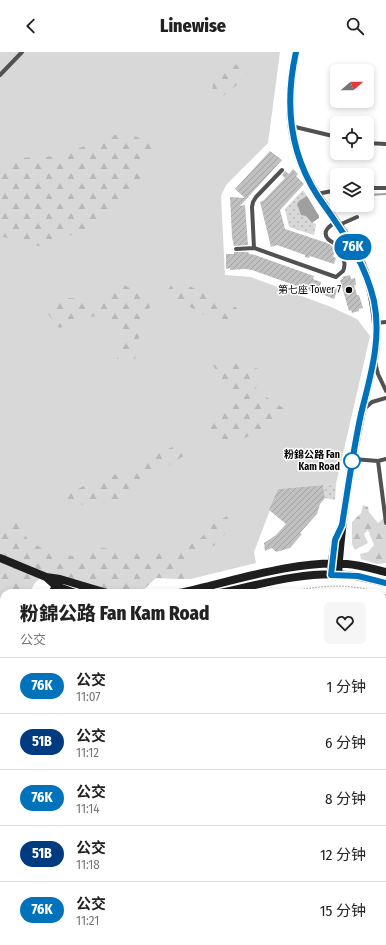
<!DOCTYPE html>
<html lang="zh">
<meta charset="utf-8">
<style>
:root{--surface:#fff;--page:#f6f6f6;--text:#222;--muted:#767676;--line:#e0e0e0}
body{margin:0;font-family:"Fira Sans Condensed","Noto Sans SC",sans-serif;background:var(--page);color:var(--text);height:100vh;display:flex;flex-direction:column;font-size:15px;white-space:nowrap}
*{box-sizing:border-box;margin:0}
p{font-size:13px;color:var(--muted)}
.icon{flex:none;width:22px;height:22px;fill:none;stroke:currentColor;stroke-width:2;stroke-linecap:round;stroke-linejoin:round}
.map{position:relative;flex:1;overflow:hidden}
.details{position:absolute;left:0px;top:537px;width:386px;height:356px;display:flex;flex-direction:column;background:var(--surface);border-radius:12px 12px 0 0;box-shadow:0 2px 6px #0003}
.details>*{flex:none}
.badge{padding:0 8px;border-radius:13px;font-size:14px;line-height:26px}
.needle{width:26px;rotate:70deg}
.fabs{position:absolute;left:330px;top:12px;display:grid;gap:8px}
.fabs a{display:grid;place-items:center;width:44px;height:44px;border-radius:6px;background:var(--surface);box-shadow:0 2px 6px #0003;font-size:20px}
.map>.badge{position:absolute;translate:-50% -50%;box-shadow:0 0 0 2px #fff}
.round{display:grid;place-items:center;flex:none;width:42px;height:42px;border-radius:6px;background:var(--page)}
.overview{display:flex;align-items:center;justify-content:space-between;height:68px;padding:0 20px}
h1{font-size:19px;font-weight:800;line-height:30px}
ul{padding:0;list-style:none}
li{display:flex;align-items:center;gap:12px;height:56px;padding:0 20px;border-top:1px solid var(--line)}
li div{flex:1}
li b{display:block;font-size:15px}
li em{font-style:normal}
li .badge{min-width:44px;font-weight:700;text-align:center}
header{display:flex;justify-content:space-between;align-items:center;height:52px;padding:0 20px;background:var(--surface);font-size:18px;font-weight:800}
.map>svg:first-child{display:block}
.green{fill:#d8d8d8}
.forest{fill:url(#forest-firs)}
.garden{fill:url(#garden-dots)}
.water{fill:#9f9f9f}
.lines{fill:none;stroke-linecap:round;stroke-linejoin:round}
.stream{stroke:#9f9f9f;stroke-width:2}
.building{fill:url(#building-hatch)}
.path{stroke:#737373;stroke-width:1;stroke-dasharray:1 2;stroke-linecap:butt}
.lane{stroke:#515151;stroke-width:4}
.street{stroke:#515151;stroke-width:8}
.secondary{stroke:#1e1e1e;stroke-width:8}
.path-bridge{stroke:#737373;stroke-width:1;stroke-dasharray:1 2;stroke-linecap:butt}
.line-casing{stroke:#fff;stroke-width:9}
.line{stroke:#0072bc;stroke-width:6}
.poi-dot{fill:#000;stroke:#fff;stroke-width:1.5}
.stop-dot{fill:#fff;stroke:#0072bc;stroke-width:2}
.labels{text-anchor:middle;dominant-baseline:central;stroke-width:3;stroke-linejoin:round;paint-order:stroke}
.poi-label{font-size:10px;fill:#000;stroke:#fff;text-anchor:end}
.stop-label{font-size:10px;font-weight:bold;fill:#000;stroke:#fff;text-anchor:end}
</style>
<header><svg class="icon" aria-label="back" viewBox="0 0 24 24"><path d="M15 5l-7 7 7 7"/></svg>Linewise<svg class="icon" aria-label="search" viewBox="0 0 24 24"><circle cx="10" cy="10" r="6"/><path d="M15 15l6 6"/></svg></header>
<div class="map">
<svg width="386" height="893" viewBox="0 0 386 893">
<defs>
<pattern id="forest-firs" width="22" height="20" patternUnits="userSpaceOnUse"><rect width="22" height="20" fill="#d8d8d8"/><path d="M5 1l3.5 6h-7zM16 11l3.5 6h-7z" fill="#b8b8b8"/></pattern>
<pattern id="garden-dots" width="8" height="8" patternUnits="userSpaceOnUse"><rect width="8" height="8" fill="#d8d8d8"/><path d="M2 2h.1M6 6h.1" fill="none" stroke="#b8b8b8" stroke-width="1.8" stroke-linecap="round"/></pattern>
<pattern id="building-hatch" width="6" height="6" patternUnits="userSpaceOnUse"><rect width="6" height="6" fill="#c0c0c0"/><path d="M-1 1l2-2M0 6l6-6M5 7l2-2" fill="none" stroke="#a3a3a3"/></pattern>
</defs>
<rect width="100%" height="100%" fill="#fff"/>
<path class="green" d="M 0,0 L 280,0 L 268,91 L 226,133 L 221,144 L 225,223 L 251,225 L 331,255 L 357,267 L 370,284 L 336,432 L 278,437 L 254,500 L 256,511 L 191,527 L 156,526 L 0,497 Z"/>
<path class="forest" d="M 242,11 L 249,18 C 242,31 229,39 218,48 L 212,43 L 213,30 C 223,21 228,14 242,11 Z
M 126,79 L 155,95 L 144,111 L 138,137 L 102,170 L 42,195 L 0,184 L 0,116 L 21,106 L 57,104 Z
M 176,228 L 237,256 L 234,271 L 215,269 L 165,241 Z
M 120,231 L 157,249 L 143,262 L 134,312 L 117,307 L 122,284 L 94,264 L 59,276 L 45,258 L 69,246 L 103,248 Z
M 237,310 L 262,318 L 255,338 L 285,357 L 259,379 L 222,397 L 199,377 L 232,347 L 213,313 Z
M 182,390 L 190,400 L 164,416 L 130,432 L 125,448 L 89,455 L 61,445 L 88,432 L 122,420 Z
M 363,453 L 368,455 L 369,460 L 378,471 L 386,464 L 386,511 L 377,512 L 361,507 L 360,502 L 368,500 L 374,493 L 368,478 L 364,482 L 368,491 L 355,498 L 352,492 L 352,470 L 361,461 Z
M 227,464 L 236,468 L 217,492 L 189,504 L 188,527 L 156,526 L 140,541 L 120,541 L 99,538 L 45,522 L 35,531 L 29,541 L 4,541 L 4,583 L 0,590 L 0,474 L 16,467 L 28,488 L 48,500 L 73,504 L 97,495 L 129,500 L 147,500 L 159,495 L 171,503 L 183,498 L 201,486 L 212,473 Z
M 382,825 L 386,825 L 386,866 L 382,865 Z
M 200,889 L 236,889 L 234,893 L 196,893 Z
M 291,889 L 312,889 L 317,893 L 274,893 C 279,891 287,892 291,889 Z"/>
<path class="garden" d="M 303,138 L 307,144 L 300,148 C 303,157 306,169 316,172 L 314,183 L 289,175 L 285,157 Z
M 336,432 L 335,448 L 325,446 L 323,433 Z"/>
<path class="water" d="M 307,144 L 319,164 L 319,166 L 312,171 L 306,164 L 301,163 L 297,152 L 300,148 Z"/>
<g class="lines">
<path class="stream" d="M 367,143 L 386,142"/>
</g>
<path class="building" d="M 270,99 L 282,108 L 240,154 L 245,153 L 248,193 L 234,194 L 232,185 L 230,145 L 245,146 L 235,137 Z
M 293,117 L 298,122 L 296,124 L 304,132 L 280,158 L 285,177 L 327,191 L 332,194 L 335,198 L 333,205 L 336,206 L 334,212 L 310,204 L 309,206 L 305,205 L 305,203 L 277,193 L 271,195 L 260,150 L 264,148 L 285,126 L 282,123 L 285,119 L 289,122 Z
M 234,200 L 248,200 L 249,202 L 255,203 L 314,224 L 313,227 L 321,230 L 320,234 L 331,238 L 332,235 L 338,237 L 334,247 L 317,240 L 317,241 L 311,239 L 252,218 L 245,217 L 230,218 L 230,216 L 226,217 L 226,202 L 234,202 Z
M 350,223 L 351,227 L 355,226 L 356,233 L 354,233 L 357,243 L 359,243 L 363,256 L 359,257 L 359,259 L 352,261 L 351,258 L 349,259 L 340,228 L 343,227 L 342,225 Z
M 323,433 L 325,446 L 320,452 L 317,462 L 300,481 L 302,482 L 290,496 L 276,500 L 272,496 L 265,499 L 264,491 L 276,483 L 286,472 L 269,458 L 278,437 Z"/>
<g class="lines">
<path class="path" d="M 283,541 C 316,534 348,530 380,541
M 382,542 L 386,543
M 0,652 L 4,645
M 0,787 L 4,793
M 382,869 L 386,864
M 153,889 L 167,893
M 303,889 L 306,893
M 317,889 L 321,893
M 267,893 L 271,889"/>
<path class="lane" d="M 0,23 L 22,0
M 291,74 L 337,85
M 367,91 L 386,92
M 367,134 L 375,136 L 386,136
M 317,142 L 337,138
M 339,173 L 357,165
M 254,196 L 252,155 L 253,150 L 256,145 L 282,118
M 236,197 L 254,196 L 336,225 L 343,219 C 347,211 342,199 336,193 C 333,190 330,189 328,187 C 321,179 331,173 336,170
M 376,271 L 386,270
M 375,310 L 378,322 L 386,339
M 364,357 L 372,350 L 386,346
M 353,407 L 378,409 L 386,407
M 378,409 L 386,471
M 0,698 L 4,691
M 0,720 L 4,723
M 0,757 L 4,765
M 0,839 L 4,840
M 92,893 L 95,889
M 228,893 L 231,889"/>
<path class="street" d="M 382,746 L 386,746
M 382,816 L 386,816
M 179,893 L 184,889
M 347,893 L 351,889"/>
<path class="secondary" d="M 296,0 C 285,51 288,98 317,142 C 330,162 345,180 356,200 C 368,222 374,247 376,272 C 379,303 367,334 361,364 C 350,417 341,469 338,523
M 0,506 L 46,525 L 60,527 L 107,541
M 331,516 L 335,488 L 340,477
M 46,525 L 56,534 L 75,541
M 52,541 L 59,530
M 179,541 C 231,530 293,508 347,512 C 360,513 373,517 386,520
M 220,541 C 261,532 305,519 347,523 C 360,524 373,528 386,531
M 0,624 L 4,618
M 0,801 L 4,806
M 0,811 L 4,815
M 132,889 L 138,893"/>
<path class="path-bridge" d="M 302,893 L 308,889"/>
</g>
<g class="lines">
<defs>
<path id="line" d="M 296,0 C 285,49 289,99 317,143 C 341,178 364,206 374,249 C 382,288 370,325 361,362 C 353,399 348,436 342,473 L 335,488 L 331,523 L 358,524 L 386,531"/>
</defs>
<use href="#line" class="line-casing"/>
<use href="#line" class="line"/>
</g>
<circle class="poi-dot" cx="349" cy="238" r="4"/>
<circle class="stop-dot" cx="352" cy="409" r="8"/>
<g class="labels">
<g class="poi-label">
<text x="341" y="238">第七座 Tower 7</text>
</g>
<g class="stop-label">
<text x="340" y="403">粉錦公路 Fan<tspan x="340" dy="12">Kam Road</tspan></text>
</g>
</g>
</svg>
<div class="fabs">
<a><svg class="needle" viewBox="-14 -14 28 28"><path d="M0-13l5 13h-10z" fill="#e53935"/><path d="M0 13l5-13h-10z" fill="#767676"/></svg></a>
<a><svg class="icon" aria-label="locate" viewBox="0 0 24 24"><circle cx="12" cy="12" r="6"/><path d="M12 2v4M12 18v4M2 12h4M18 12h4"/></svg></a>
<a><svg class="icon" aria-label="layers" viewBox="0 0 24 24"><path d="M12 4l9 5-9 5-9-5zM3 14l9 5 9-5"/></svg></a>
</div>
<b class="badge" style="left:353px;top:195px;background:#0072bc;color:#fff">76K</b>
<section class="details">
<div class="overview"><div><h1>粉錦公路 Fan Kam Road</h1><p>公交</p></div><a class="round"><svg class="icon" aria-label="heart" viewBox="0 0 24 24"><path d="M12 20l-8-8c-3-5 5-10 8-4 3-6 11-1 8 4z"/></svg></a></div>
<ul>
<li><span class="badge" style="background:#0072bc;color:#fff">76K</span><div><b>公交</b><p>11:07</p></div><em>1 分钟</em></li>
<li><span class="badge" style="background:#003b80;color:#fff">51B</span><div><b>公交</b><p>11:12</p></div><em>6 分钟</em></li>
<li><span class="badge" style="background:#0072bc;color:#fff">76K</span><div><b>公交</b><p>11:14</p></div><em>8 分钟</em></li>
<li><span class="badge" style="background:#003b80;color:#fff">51B</span><div><b>公交</b><p>11:18</p></div><em>12 分钟</em></li>
<li><span class="badge" style="background:#0072bc;color:#fff">76K</span><div><b>公交</b><p>11:21</p></div><em>15 分钟</em></li>
</ul>
</section>
</div>
